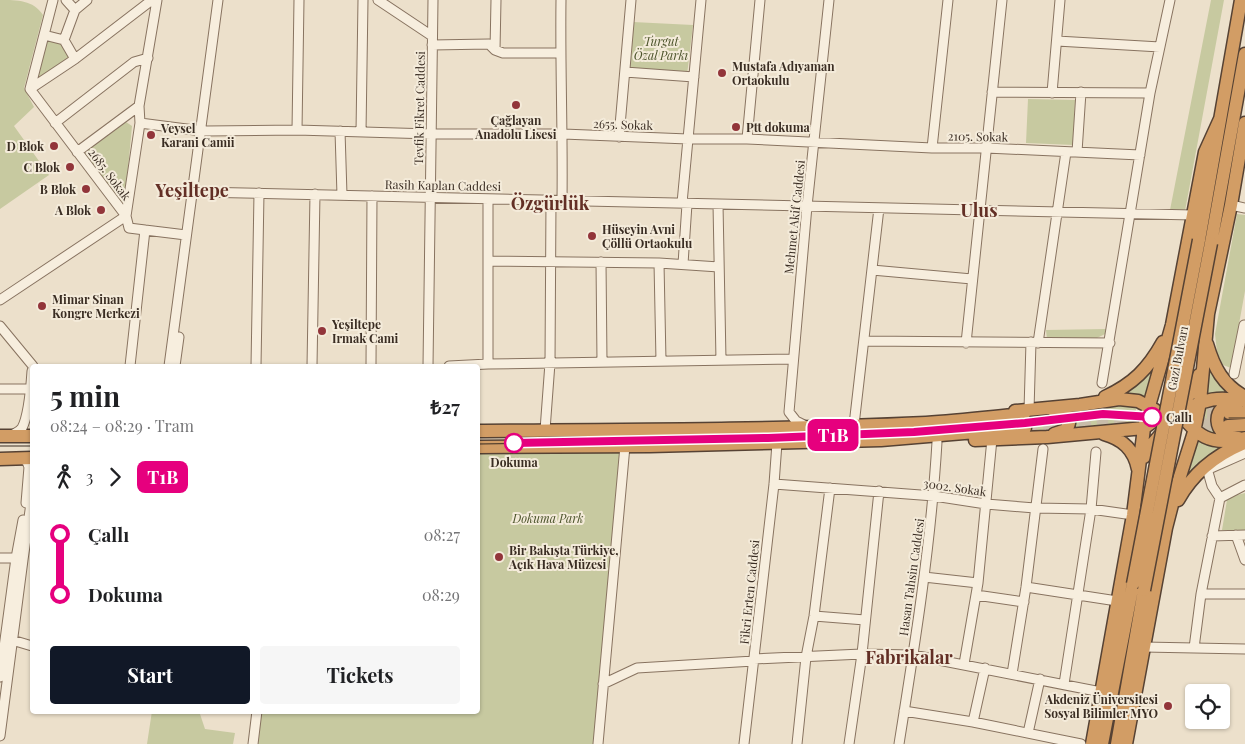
<!DOCTYPE html>
<meta charset="utf-8">
<style>
:root{--surface:#fff;--page:#f6f6f6;--text:#202124;--muted:#757577;--accent:#111827}
body{margin:0;font-family:"Playfair Display",serif;background:var(--page);color:var(--text);height:100vh;display:flex;flex-direction:column;font-size:19px;white-space:nowrap}
*{box-sizing:border-box;margin:0}
p{font-size:16px;color:var(--muted)}
.icon{flex:none;width:28px;height:28px;fill:none;stroke:currentColor;stroke-width:2;stroke-linecap:round;stroke-linejoin:round}
.map{position:relative;flex:1;overflow:hidden}
.side{position:absolute;left:30px;top:364px;width:450px;height:350px;display:flex;flex-direction:column;background:var(--surface);border-radius:5px;box-shadow:0 1px 4px #0004}
.side>*{flex:none}
.badge{padding:0 10px;border-radius:8px;font-size:18px;line-height:32px}
.controls{position:absolute;left:1185px;top:684px;display:grid;gap:10px}
.controls a{display:grid;place-items:center;width:45px;height:45px;border-radius:5px;background:var(--surface);box-shadow:0 1px 4px #0004;font-size:25px}
.map>.badge{position:absolute;translate:-50% -50%;box-shadow:0 0 0 2px #fff}
.legs{display:flex;align-items:center;gap:8px;height:55px;padding:0 20px;font-size:16px}
.legs p{margin-inline-start:auto}
.summary{display:flex;align-items:center;justify-content:space-between;height:85px;padding:0 20px}
h1{font-size:28px;font-weight:700;line-height:38px}
.button{display:flex;gap:10px;margin-top:auto;padding:10px 20px}
.button a{flex:1;height:58px;border-radius:5px;background:var(--accent);color:#fff;font-size:20px;font-weight:700;line-height:58px;text-align:center}
.button a+a{background:var(--page);color:var(--text)}
ul{padding:0 20px;list-style:none}
li{display:flex;align-items:center;gap:18px;height:60px;font-size:19px}
li i{display:grid;place-items:center;width:8px;height:100%;margin:0 6px;background:currentColor}
li i::after{content:'';width:12px;height:12px;margin:-6px;border:4px solid;border-radius:50%;background:var(--surface)}
li p{margin-inline-start:auto}
li:first-child i{background:linear-gradient(#0000 50%,currentColor 0)}
li:last-child i{background:linear-gradient(currentColor 50%,#0000 0)}
.map>svg:first-child{display:block}
.green{fill:#c7c9a0}
.lines{fill:none;stroke-linecap:round;stroke-linejoin:round}
.highway-tunnel{stroke:#c8bca9;stroke-width:12;stroke-dasharray:12 6;stroke-linecap:butt}
.minor-casing{stroke:#887360;stroke-width:11}
.highway-casing{stroke:#564234;stroke-width:15}
.minor{stroke:#f7eede;stroke-width:9}
.highway{stroke:#d29d65;stroke-width:12}
.tram{stroke:#3a2d23;stroke-width:1}
.highway-bridge-casing{stroke:#564234;stroke-width:15;stroke-linecap:butt}
.highway-bridge{stroke:#d29d65;stroke-width:12}
.line-1-casing{stroke:#fff;stroke-width:11}
.line-1{stroke:#e6007e;stroke-width:8}
.poi-dot{fill:#92353a;stroke:#f4ebda;stroke-width:2}
.stop-1-dot{fill:#fff;stroke:#e6007e;stroke-width:2.5}
.labels{text-anchor:middle;dominant-baseline:central;stroke-width:4;stroke-linejoin:round;paint-order:stroke}
.park-label{font-size:12px;font-style:italic;fill:#4c542b;stroke:#f4ebda}
.poi-label{font-size:12px;font-weight:bold;fill:#3a2d23;stroke:#f4ebda;text-anchor:start}
.street-label{font-size:12px;fill:#3a2d23;stroke:#f4ebda}
.stop-label{font-size:12px;font-weight:bold;fill:#3a2d23;stroke:#f4ebda;text-anchor:start}
.district-label{font-size:18px;font-weight:bold;fill:#632f25;stroke:#f4ebda}
</style>
<div class="map">
<svg width="1245" height="744" viewBox="0 0 1245 744">
<rect width="100%" height="100%" fill="#ece0cb"/>
<path class="green" d="M 0,0 C 18,0 33,0 43,15 L 24,88 L 34,107 L 14,126 L 49,175 L 0,209 Z
M 1211,0 L 1224,0 L 1185,211 L 1170,210 Z
M 633,22 L 693,25 L 687,75 L 629,70 Z
M 46,40 L 61,42 L 71,58 L 39,80 L 36,79 Z
M 1028,99 L 1075,100 L 1073,145 L 1026,143 Z
M 126,122 L 132,126 L 125,201 L 120,203 L 83,154 Z
M 1237,214 L 1245,215 L 1245,291 L 1231,368 L 1223,365 L 1217,352 L 1215,334 Z
M 1106,329 L 1107,333 L 1095,339 L 1047,339 L 1046,330 Z
M 1158,358 L 1145,399 L 1118,395 Z
M 1207,358 L 1236,395 L 1205,397 Z
M 1130,402 L 1137,404 L 1134,421 L 1131,425 L 1073,430 L 1074,416 L 1069,408 Z
M 1207,403 L 1221,404 L 1223,439 L 1203,430 Z
M 1047,411 L 1064,420 C 1058,433 1040,430 1028,431 L 1027,412 Z
M 1195,438 L 1227,447 L 1182,486 Z
M 625,446 L 598,744 L 253,744 L 257,711 L 478,711 L 478,448 Z
M 1245,493 L 1245,530 L 1222,530 L 1227,500 L 1233,496 Z
M 152,711 L 199,711 L 205,729 L 235,733 L 233,744 L 147,744 Z"/>
<g class="lines">
<path class="highway-tunnel" d="M 1189,412 L 1229,413
M 1185,423 L 1227,426
M 1025,428 L 1101,418 L 1155,421"/>
<defs>
<path id="minor" d="M 53,0 L 30,89 L 126,216 L 129,228 L 145,230 L 130,366
M 66,0 L 75,10 L 64,40 L 75,59
M 378,0 L 432,36
M 561,0 C 560,67 563,133 562,200
M 75,10 L 87,0
M 44,35 L 64,40
M 1057,41 L 1160,47
M 432,45 L 489,44 L 495,50 L 503,53 L 561,53
M 495,50 L 496,0
M 625,72 L 694,77
M 30,89 L 75,59 L 152,0
M 992,92 L 1150,93
M 1052,93 L 1060,0
M 55,123 L 134,62 L 148,58
M 140,123 L 202,131
M 297,130 L 299,0
M 206,131 L 297,130 L 431,134 L 563,134 L 688,139 L 747,139 L 932,148 L 986,148 L 1140,155
M 340,131 L 342,195
M 361,132 L 363,0
M 619,137 L 631,0
M 747,139 L 760,0
M 932,148 L 948,0
M 77,152 L 139,106
M 1077,152 L 1081,92
M 198,192 L 1193,215
M 682,203 L 701,0
M 718,204 L 721,360
M 1231,205 L 1245,208
M 145,230 L 186,235
M 489,261 L 659,263 L 719,267
M 601,262 L 602,362
M 659,263 L 661,361
M 683,264 L 687,204
M 872,270 L 972,279
M 0,300 L 126,216 L 140,123 L 139,106 L 157,0
M 0,326 L 33,366
M 864,341 L 1110,343
M 966,343 L 1002,0
M 1038,343 L 1066,152
M 488,364 L 488,199
M 169,366 L 218,0
M 175,366 L 179,337
M 256,366 L 259,193
M 312,366 L 315,194
M 371,366 L 372,196
M 428,366 L 433,0
M 449,366 L 488,364 L 793,359
M 1234,374 L 1244,325
M 1102,383 L 1150,93 L 1170,0
M 0,389 L 32,389
M 1029,410 L 1031,342
M 854,425 L 879,208
M 806,426 L 796,421 L 789,412 L 807,206 L 829,0
M 545,430 L 550,363 L 551,200
M 12,435 C 15,433 19,432 22,428 C 29,415 31,386 32,371
M 22,458 L 27,462 L 29,467 L 26,503
M 1206,465 L 1212,486 L 1220,498
M 1209,469 L 1245,453
M 774,484 L 934,496 L 986,504 L 1035,508 L 1091,509 L 1133,515
M 1236,535 L 1245,560
M 1212,536 L 1245,535
M 0,558 L 16,558
M 924,577 L 978,583
M 1026,587 L 1117,601
M 1201,594 L 1245,594
M 976,595 L 1024,602
M 814,616 L 865,620
M 12,640 L 32,646
M 1144,647 L 1245,649
M 1194,648 L 1201,594 L 1220,498 L 1245,485
M 754,659 L 862,654 L 913,655 L 1101,692
M 964,664 L 978,583 L 992,439
M 1012,674 L 1026,587 L 1043,449
M 0,677 L 16,558 L 23,520
M 603,684 L 637,668 L 754,661
M 1064,684 L 1091,509 L 1096,452
M 904,711 L 973,722 L 1081,744
M 973,722 L 985,668
M 1028,733 L 1040,679
M 0,736 L 23,560 L 32,496
M 253,744 L 257,711
M 598,744 L 625,446
M 744,744 L 774,484 L 777,443
M 797,744 L 806,657 L 814,616 L 830,488
M 849,744 L 862,654 L 879,491
M 899,744 C 915,644 931,544 937,442"/>
<path id="highway" d="M 1199,240 L 1241,0
M 1211,243 L 1245,54
M 1207,344 C 1214,368 1223,385 1245,397
M 1105,397 C 1133,384 1148,369 1163,342
M 1238,403 C 1209,403 1212,439 1239,438
M 1176,408 C 1196,436 1210,447 1245,438
M 1053,410 C 1066,412 1074,417 1066,430 L 1054,434
M 1015,411 L 1080,405 L 1119,399 L 1138,401 L 1155,410
M 1229,413 L 1245,413
M 1228,426 L 1245,425
M 478,431 C 627,430 776,430 926,423 C 959,421 992,417 1024,414
M 1104,434 C 1122,439 1134,449 1138,469
M 0,436 L 32,436
M 975,440 L 1047,437 L 1144,428 L 1189,395 L 1194,389 L 1199,375
M 478,447 L 650,446 L 881,440 L 1025,428
M 1144,457 C 1152,441 1185,406 1203,402 C 1217,397 1230,399 1245,401
M 0,459 L 32,458
M 1178,500 C 1193,473 1214,456 1242,444
M 1092,744 L 1133,515 L 1144,428 L 1149,406 L 1172,325 L 1205,152 L 1220,119
M 1102,744 L 1133,584
M 1117,744 L 1144,590
M 1126,744 L 1166,528 L 1176,489 L 1194,432 L 1200,402 L 1208,314 L 1231,205 L 1245,123"/>
</defs>
<use href="#minor" class="minor-casing"/>
<use href="#highway" class="highway-casing"/>
<use href="#minor" class="minor"/>
<use href="#highway" class="highway"/>
<path class="tram" d="M 1229,418 L 1245,418
M 478,444 C 660,442 843,437 1025,423
M 0,446 L 32,446"/>
<defs>
<path id="highway-bridge" d="M 1133,584 L 1199,240
M 1144,590 L 1211,243"/>
</defs>
<use href="#highway-bridge" class="highway-bridge-casing"/>
<use href="#highway-bridge" class="highway-bridge"/>
</g>
<g class="lines">
<defs>
<path id="line-1" d="M 514,443 L 768,438 L 914,432 L 1025,423 L 1103,414 L 1152,417"/>
</defs>
<use href="#line-1" class="line-1-casing"/>
<use href="#line-1" class="line-1"/>
</g>
<g class="poi-dot">
<circle cx="722" cy="73" r="5"/>
<circle cx="516" cy="105" r="5"/>
<circle cx="736" cy="127" r="5"/>
<circle cx="151" cy="135" r="5"/>
<circle cx="54" cy="146" r="5"/>
<circle cx="70" cy="167" r="5"/>
<circle cx="86" cy="189" r="5"/>
<circle cx="101" cy="210" r="5"/>
<circle cx="592" cy="236" r="5"/>
<circle cx="42" cy="306" r="5"/>
<circle cx="322" cy="331" r="5"/>
<circle cx="499" cy="557" r="5"/>
<circle cx="1168" cy="706" r="5"/>
</g>
<g class="stop-1-dot">
<circle cx="1152" cy="417" r="9"/>
<circle cx="514" cy="443" r="9"/>
</g>
<g class="labels">
<g class="park-label">
<text x="661" y="41">Turgut<tspan x="661" dy="14">Özal Parkı</tspan></text>
<text x="548" y="518">Dokuma Park</text>
</g>
<g class="poi-label">
<text x="732" y="66">Mustafa Adıyaman<tspan x="732" dy="14">Ortaokulu</tspan></text>
<text x="516" y="120" text-anchor="middle">Çağlayan<tspan x="516" dy="14">Anadolu Lisesi</tspan></text>
<text x="746" y="127">Ptt dokuma</text>
<text x="161" y="128">Veysel<tspan x="161" dy="14">Karani Camii</tspan></text>
<text x="44" y="146" text-anchor="end">D Blok</text>
<text x="60" y="167" text-anchor="end">C Blok</text>
<text x="76" y="189" text-anchor="end">B Blok</text>
<text x="91" y="210" text-anchor="end">A Blok</text>
<text x="602" y="229">Hüseyin Avni<tspan x="602" dy="14">Çöllü Ortaokulu</tspan></text>
<text x="52" y="299">Mimar Sinan<tspan x="52" dy="14">Kongre Merkezi</tspan></text>
<text x="332" y="324">Yeşiltepe<tspan x="332" dy="14">Irmak Cami</tspan></text>
<text x="509" y="550">Bir Bakışta Türkiye,<tspan x="509" dy="14">Açık Hava Müzesi</tspan></text>
<text x="1158" y="699" text-anchor="end">Akdeniz Üniversitesi<tspan x="1158" dy="14">Sosyal Bilimler MYO</tspan></text>
</g>
<g class="street-label">
<text transform="translate(419 108) rotate(-89)">Tevfik Fikret Caddesi</text>
<text transform="translate(623 124) rotate(2)">2655. Sokak</text>
<text transform="translate(978 136) rotate(1)">2105. Sokak</text>
<text transform="translate(110 174) rotate(53)">2685. Sokak</text>
<text transform="translate(443 185) rotate(1)">Rasih Kaplan Caddesi</text>
<text transform="translate(794 217) rotate(-84)">Mehmet Akif Caddesi</text>
<text transform="translate(1177 358) rotate(-79)">Gazi Bulvarı</text>
<text transform="translate(955 487) rotate(8)">3002. Sokak</text>
<text transform="translate(911 577) rotate(-82)">Hasan Tahsin Caddesi</text>
<text transform="translate(749 592) rotate(-84)">Fikri Erten Caddesi</text>
</g>
<g class="stop-label">
<text x="1166" y="417">Çallı</text>
<text x="514" y="462" text-anchor="middle">Dokuma</text>
</g>
<g class="district-label">
<text x="192" y="190">Yeşiltepe</text>
<text x="550" y="203">Özgürlük</text>
<text x="979" y="210">Ulus</text>
<text x="909" y="657">Fabrikalar</text>
</g>
</g>
</svg>
<div class="controls">
<a><svg class="icon" aria-label="locate" viewBox="0 0 24 24"><circle cx="12" cy="12" r="6"/><path d="M12 2v4M12 18v4M2 12h4M18 12h4"/></svg></a>
</div>
<b class="badge" style="left:833px;top:435px;background:#e6007e;color:#fff">T1B</b>
<section class="side">
<div class="summary"><div><h1>5 min</h1><p>08:24 – 08:29 · Tram</p></div><b>₺27</b></div>
<div class="legs"><svg class="icon" aria-label="walk" viewBox="0 0 24 24"><circle cx="13" cy="4" r="2"/><path d="M13 8l-2 6 4 7M11 14l-3 7M7 12l3-4h3l4 4"/></svg>3<svg class="icon" aria-label="forward" viewBox="0 0 24 24"><path d="M9 5l7 7-7 7"/></svg><b class="badge" style="background:#e6007e;color:#fff">T1B</b></div>
<ul>
<li><i style="color:#e6007e"></i><b>Çallı</b><p>08:27</p></li>
<li><i style="color:#e6007e"></i><b>Dokuma</b><p>08:29</p></li>
</ul>
<div class="button"><a>Start</a><a>Tickets</a></div>
</section>
</div>
